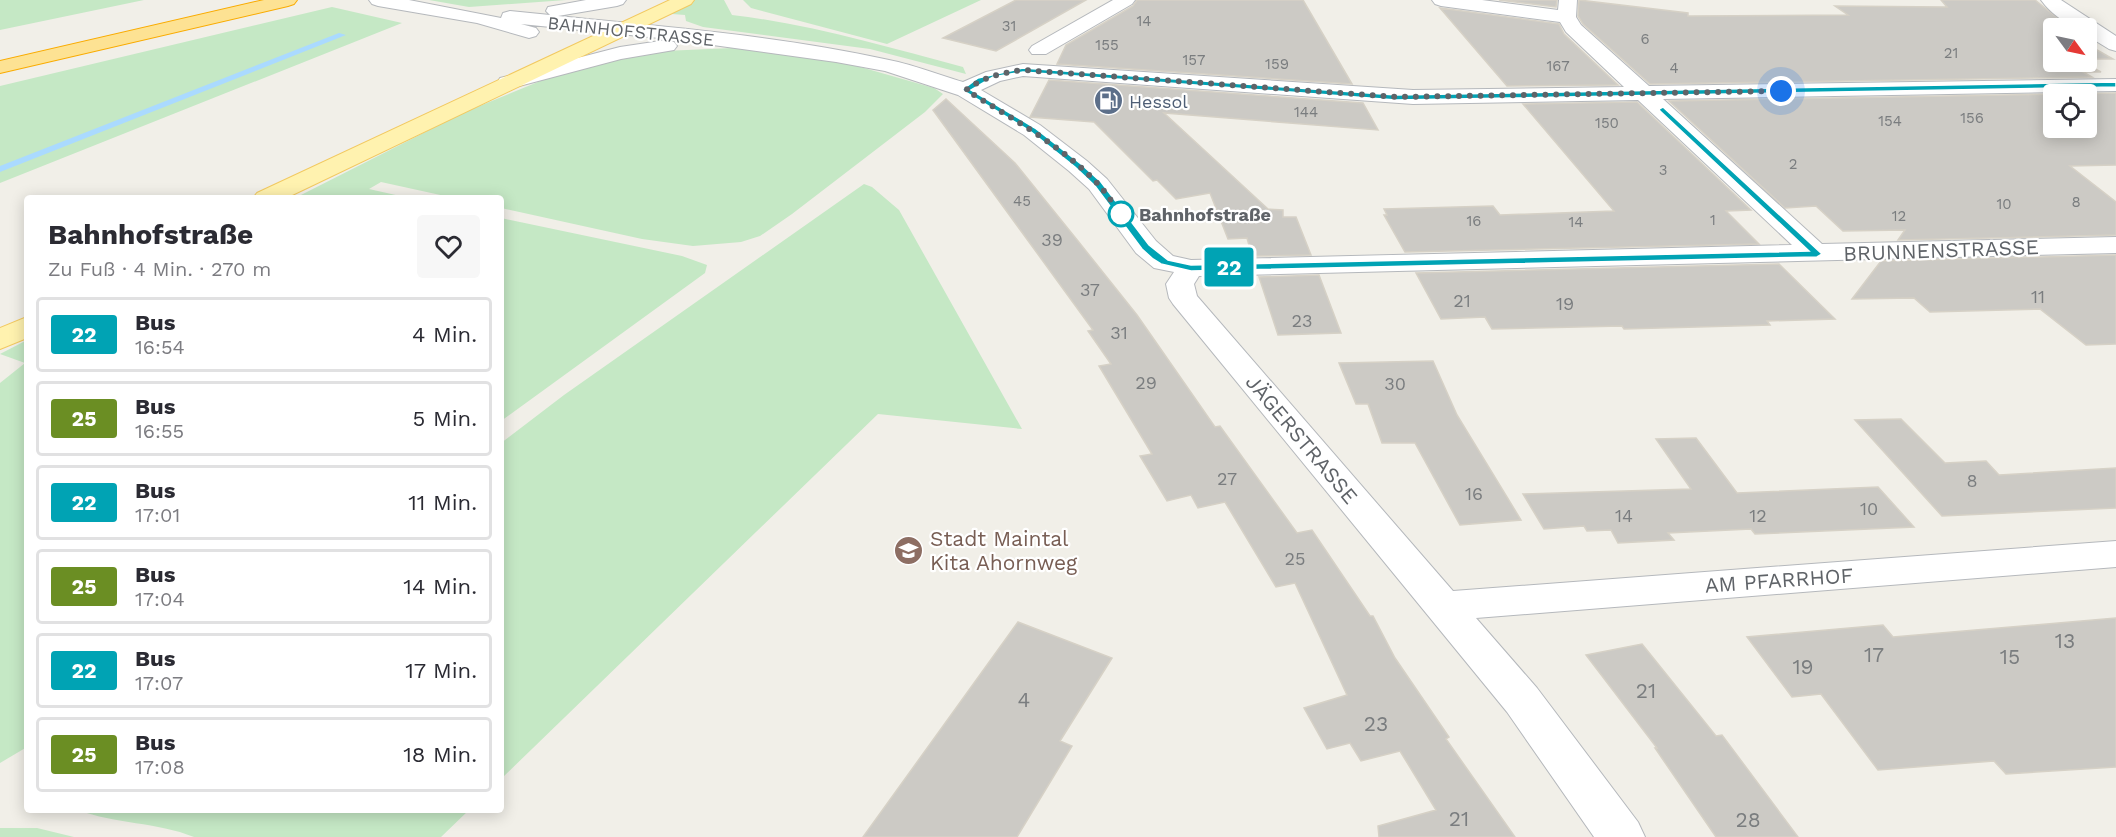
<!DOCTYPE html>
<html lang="de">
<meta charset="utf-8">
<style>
:root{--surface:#fff;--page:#f7f7f7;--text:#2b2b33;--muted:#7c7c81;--line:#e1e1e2}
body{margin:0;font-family:"Work Sans",sans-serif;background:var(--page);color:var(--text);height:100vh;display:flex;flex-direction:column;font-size:22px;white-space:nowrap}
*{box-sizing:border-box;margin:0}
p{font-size:20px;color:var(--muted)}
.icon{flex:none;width:33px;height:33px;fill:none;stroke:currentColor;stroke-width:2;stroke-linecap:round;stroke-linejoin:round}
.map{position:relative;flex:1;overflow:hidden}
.details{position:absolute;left:24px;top:195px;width:480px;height:618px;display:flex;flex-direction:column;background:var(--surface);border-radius:6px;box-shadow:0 3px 15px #0003}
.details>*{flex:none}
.badge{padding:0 12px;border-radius:4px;font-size:21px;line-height:39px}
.needle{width:39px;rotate:123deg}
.buttons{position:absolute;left:2043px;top:18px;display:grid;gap:12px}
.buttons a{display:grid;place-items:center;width:54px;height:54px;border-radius:6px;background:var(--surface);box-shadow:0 3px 15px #0003;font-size:30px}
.you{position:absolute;width:30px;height:30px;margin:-15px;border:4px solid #fff;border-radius:50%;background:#1a73e8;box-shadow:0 0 0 9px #1a73e833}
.map>.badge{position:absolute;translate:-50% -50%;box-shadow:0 0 0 3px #fff}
.round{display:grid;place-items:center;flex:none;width:63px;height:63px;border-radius:6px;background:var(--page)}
.headline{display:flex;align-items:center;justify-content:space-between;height:102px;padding:0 24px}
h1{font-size:28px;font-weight:700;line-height:45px}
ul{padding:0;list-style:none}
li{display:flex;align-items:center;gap:18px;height:75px;margin:0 12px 9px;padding:0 12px;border:3px solid var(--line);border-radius:6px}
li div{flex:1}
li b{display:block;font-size:22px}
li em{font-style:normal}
li .badge{min-width:66px;font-weight:700;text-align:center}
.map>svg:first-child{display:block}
.green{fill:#c5e8c5}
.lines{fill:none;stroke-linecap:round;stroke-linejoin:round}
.stream{fill:#aadaff;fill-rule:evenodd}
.building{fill:#cccac5;stroke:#d6d1c6;stroke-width:1.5;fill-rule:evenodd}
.minor-casing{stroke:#b5b8bc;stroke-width:2}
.major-casing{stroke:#f2c960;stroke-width:2}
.highway-casing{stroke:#f9ab00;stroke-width:2}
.minor{fill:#fff;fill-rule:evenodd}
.major{fill:#fff2af;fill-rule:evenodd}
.highway{fill:#fde293;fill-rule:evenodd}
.line{fill:#00a3b4;stroke:#fff;stroke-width:1.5}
.walk{stroke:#5f6368;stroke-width:6;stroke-dasharray:0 10.8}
.stop-dot{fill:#fff;stroke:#00a3b4;stroke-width:3}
.labels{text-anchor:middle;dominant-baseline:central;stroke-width:4.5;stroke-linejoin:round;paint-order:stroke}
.far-number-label{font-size:15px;fill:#7a7d7f}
.far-street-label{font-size:18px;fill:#5f6368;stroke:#fff}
.far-service-label{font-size:18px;fill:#4e5e75;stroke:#fff;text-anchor:start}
.far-stop-label{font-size:18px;font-weight:bold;fill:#5f6368;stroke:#fff;text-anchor:start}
.number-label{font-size:18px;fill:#7a7d7f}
.street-label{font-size:21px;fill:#5f6368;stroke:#fff}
.education-label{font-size:21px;fill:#785e54;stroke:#fff;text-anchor:start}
.near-number-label{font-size:21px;fill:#7a7d7f}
</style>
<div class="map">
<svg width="2116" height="837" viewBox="0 0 2116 837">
<rect width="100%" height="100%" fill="#f1efe8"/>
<path class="green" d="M 0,0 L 144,0 L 0,30 Z
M 429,0 L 566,0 L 469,7 Z
M 694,0 L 724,0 L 732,15 C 810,24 887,47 963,67 L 966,74 L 870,49 L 703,27 L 686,21 L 685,15 L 672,14 Z
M 743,0 L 981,0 L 887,44 L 751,8 Z
M 332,7 L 402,23 L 0,183 L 0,86 Z
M 732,48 L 850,64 L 934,88 L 943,94 L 925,112 L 792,214 L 760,236 L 741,242 L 693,246 L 642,239 L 501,208 L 501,198 L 454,198 L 381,182 L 369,189 L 409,198 L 295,198 L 465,112 L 555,75 L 586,65 L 664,51 Z
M 864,184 L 872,187 L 899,210 L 1022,429 L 878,414 L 501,779 L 501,443 L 564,395 Z
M 501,218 L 682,256 L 707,265 L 705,273 L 501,421 Z
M 27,340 L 27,747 L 0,763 L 0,383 L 25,363 L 0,354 Z
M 78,810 L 469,810 L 441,837 L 194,837 C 157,822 115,824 78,810 Z
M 0,828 L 37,828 L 74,837 L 0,837 Z"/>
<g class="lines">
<path class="stream" d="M 339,33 L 346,35 L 0,172 L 0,166 Z"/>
</g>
<path class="building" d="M 1016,0 L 1086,0 L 996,51 L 943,38 Z
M 1137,0 L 1303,0 L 1352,84 L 1057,64 L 1066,45 L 1133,6 Z
M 1499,0 L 1557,0 L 1556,7 Z
M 1579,0 L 1688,13 L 1688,16 L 1848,15 L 1835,6 L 1947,7 L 1941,0 L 2035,0 L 2070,28 L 2054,28 L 2054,62 L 2082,62 L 2101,72 L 2083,72 L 2092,77 L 1650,84 L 1583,24 L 1578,16 Z
M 1440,8 L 1559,24 L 1564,34 L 1618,85 L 1507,86 Z
M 2086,42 L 2097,50 L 2113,59 L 2086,59 Z
M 1049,80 L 1363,103 L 1378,130 L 1164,113 L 1268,209 L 1283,210 L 1283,217 L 1296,217 L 1311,255 L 1252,256 L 1247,238 L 1228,239 L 1210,193 L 1176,199 L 1157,180 L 1153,181 L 1094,122 L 1030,117 Z
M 2116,93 L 2116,165 L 2070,166 L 2116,202 L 2116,235 L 1898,240 L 1905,230 L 1843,231 L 1816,206 L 1785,208 L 1669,101 ZM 2054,94 L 2086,94 L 2086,128 L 2054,128 Z
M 946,99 L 1015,163 L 1078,241 L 1137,315 L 1215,427 L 1220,426 L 1297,533 L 1312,530 L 1370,616 L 1373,616 L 1395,658 L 1449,737 L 1446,739 L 1515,837 L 1379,837 L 1378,826 L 1436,810 L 1400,751 L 1361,761 L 1350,743 L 1327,749 L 1304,708 L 1347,695 L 1295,583 L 1276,587 L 1225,502 L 1198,508 L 1191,495 L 1167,501 L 1140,456 L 1152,454 L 1099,366 L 1111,364 L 1088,331 L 1093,330 L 933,110 Z
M 1637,102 L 1751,210 L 1726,211 L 1759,244 L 1405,252 L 1384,215 L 1387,215 L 1384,209 L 1493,206 L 1500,215 L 1614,211 L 1523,104 Z
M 2116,255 L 2116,344 L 2086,345 L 2040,309 L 1930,312 L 1914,298 L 1852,299 L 1881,261 Z
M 1779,264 L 1835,319 L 1767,321 L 1770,325 L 1624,329 L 1622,326 L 1492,329 L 1485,317 L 1441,319 L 1416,273 Z
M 1319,275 L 1341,333 L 1278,335 L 1259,277 Z
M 1433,361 L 1457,415 L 1521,520 L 1460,525 L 1415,443 L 1382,443 L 1368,404 L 1356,404 L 1339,363 Z
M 1901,419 L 1945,463 L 1986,461 L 1999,475 L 2116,468 L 2116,508 L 1942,516 L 1855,420 Z
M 1696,438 L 1737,493 L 1878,487 L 1914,527 L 1755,534 L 1751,529 L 1668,533 L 1674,540 L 1618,543 L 1611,530 L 1587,531 L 1584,526 L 1544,529 L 1523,494 L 1691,489 L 1656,439 Z
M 2116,618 L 2116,767 L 2006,774 L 1994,761 L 1878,770 L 1821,694 L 1792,697 L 1747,637 L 1883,625 L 1893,637 Z
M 1018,622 L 1112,658 L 1060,741 L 1072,746 L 1017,837 L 863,837 Z
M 1642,644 L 1716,736 L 1722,735 L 1798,837 L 1716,837 L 1655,748 L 1657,748 L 1586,655 Z"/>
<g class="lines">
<defs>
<path id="minor" d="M 369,0 L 409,0 L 501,18 L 503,13 L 510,11 L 550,15 L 546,11 L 548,7 L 586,0 L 626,0 L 623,4 L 617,6 L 558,16 C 668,27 781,36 889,60 C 914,65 939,75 963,82 L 986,72 L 1023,64 L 1413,90 L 1624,87 L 1566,32 L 1560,22 L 1441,6 L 1435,4 L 1432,0 L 1482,0 L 1558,10 L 1559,0 L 1577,0 L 1576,17 L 1581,25 L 1649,86 L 2116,79 L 2116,91 L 1663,99 L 1822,244 L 2116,237 L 2116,253 L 1199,276 L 1194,284 L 1197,296 L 1453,591 L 2116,541 L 2116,567 L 1476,618 L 1537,688 L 1638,822 L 1645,837 L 1594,837 L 1507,712 L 1173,304 L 1169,298 L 1166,284 L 1174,272 L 1154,268 L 1136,253 L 1089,189 L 1069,171 L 1024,135 L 958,95 L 885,71 L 836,62 L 669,39 L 521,24 L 536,28 L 539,32 L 536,36 L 529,38 L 477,23 L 378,6 L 372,4 ZM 1023,76 L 1413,104 L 1638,100 L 1792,245 L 1191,260 L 1173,256 L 1156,241 L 1107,179 L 1087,161 L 1040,125 L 981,90 L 1000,81 Z
M 1113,0 L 1135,0 L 1132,4 L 1046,54 L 1032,54 L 1029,50 L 1032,46 Z
M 2041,0 L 2061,0 L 2116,36 L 2116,51 L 2109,49 L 2086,35 L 2086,28 C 2070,28 2051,14 2041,0 Z
M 667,40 L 674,42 L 677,46 L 674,50 L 621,59 L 508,89 L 500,88 L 497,83 L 500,78 L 620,47 Z"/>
<path id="major" d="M 670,0 L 694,0 L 691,4 L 286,198 L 253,198 L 257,193 Z
M 27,317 L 27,338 L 0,349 L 0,328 Z"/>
<path id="highway" d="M 264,0 L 297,0 L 294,4 L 288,6 L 0,73 L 0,61 Z"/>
</defs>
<use href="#minor" class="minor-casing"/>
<use href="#major" class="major-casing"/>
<use href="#highway" class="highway-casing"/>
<use href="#minor" class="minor"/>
<use href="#major" class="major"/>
<use href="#highway" class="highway"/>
</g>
<path class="line" d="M 1023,68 L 1396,95 L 2116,82 L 2116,87 L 1396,100 L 1023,72 L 993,77 L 971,90 L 1035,128 L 1081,164 L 1101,182 L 1149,245 L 1168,260 L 1191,265 L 1809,251 L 1660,111 L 1659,109 L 1663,107 L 1822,254 L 1817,257 L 1191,271 L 1161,264 L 1153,259 L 1142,249 L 1095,186 L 1075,167 L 1030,131 L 962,90 L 978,78 Z"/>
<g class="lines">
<path class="walk" d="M 1121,214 L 1125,220 C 1116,208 1108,195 1098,184 C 1060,144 1012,119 966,90 C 984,77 1001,73 1023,70 L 1396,97 L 1781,91"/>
</g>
<defs>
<symbol id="fuel-disc" viewBox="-11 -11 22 22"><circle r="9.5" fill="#5c6f8a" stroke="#fff"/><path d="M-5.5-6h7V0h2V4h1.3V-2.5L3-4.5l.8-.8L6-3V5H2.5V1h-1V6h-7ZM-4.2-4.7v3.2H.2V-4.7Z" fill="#fff"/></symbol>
<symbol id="school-disc" viewBox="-11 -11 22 22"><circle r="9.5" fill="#8d6e63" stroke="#fff"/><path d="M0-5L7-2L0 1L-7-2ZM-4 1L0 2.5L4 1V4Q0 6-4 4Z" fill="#fff"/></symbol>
</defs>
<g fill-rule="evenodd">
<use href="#fuel-disc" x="1092" y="84" width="33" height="33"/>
<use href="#school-disc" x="892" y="534" width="33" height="33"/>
</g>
<circle class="stop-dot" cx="1121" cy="214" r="12"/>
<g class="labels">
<g class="far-number-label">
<text x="1144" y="21">14</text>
<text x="1009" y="26">31</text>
<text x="1645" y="39">6</text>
<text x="1107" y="45">155</text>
<text x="1951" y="53">21</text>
<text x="1194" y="60">157</text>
<text x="1277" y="64">159</text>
<text x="1558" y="66">167</text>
<text x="1674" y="68">4</text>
<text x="1306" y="112">144</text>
<text x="1972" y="118">156</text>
<text x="1890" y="121">154</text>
<text x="1607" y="123">150</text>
<text x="1793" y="164">2</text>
<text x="1663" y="170">3</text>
<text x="1022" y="201">45</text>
<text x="2076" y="202">8</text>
<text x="2004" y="204">10</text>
<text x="1899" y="216">12</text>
<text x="1713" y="220">1</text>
<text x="1474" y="221">16</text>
<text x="1576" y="222">14</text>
</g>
<g class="far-street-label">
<text transform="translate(631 31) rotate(6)">BAHNHOFSTRASSE</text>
</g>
<g class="far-service-label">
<text x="1129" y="101">Hessol</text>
</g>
<g class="far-stop-label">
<text x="1139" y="214">Bahnhofstraße</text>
</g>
<g class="number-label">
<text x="1052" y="239">39</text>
<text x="1090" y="289">37</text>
<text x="2038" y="296">11</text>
<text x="1462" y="300">21</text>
<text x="1565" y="303">19</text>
<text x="1302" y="320">23</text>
<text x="1119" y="332">31</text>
<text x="1146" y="382">29</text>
<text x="1395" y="383">30</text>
<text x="1227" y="478">27</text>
<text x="1972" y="480">8</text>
<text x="1474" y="493">16</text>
<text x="1869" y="508">10</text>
<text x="1624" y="515">14</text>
<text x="1758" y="515">12</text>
<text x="1295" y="558">25</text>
</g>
<g class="street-label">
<text transform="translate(1941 250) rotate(-2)">BRUNNENSTRASSE</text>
<text transform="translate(1302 439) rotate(50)">JÄGERSTRASSE</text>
<text transform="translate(1779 580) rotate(-4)">AM PFARRHOF</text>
</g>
<g class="education-label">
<text x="930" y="538">Stadt Maintal<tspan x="930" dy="24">Kita Ahornweg</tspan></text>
</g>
<g class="near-number-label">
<text x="2065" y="640">13</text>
<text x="1874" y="654">17</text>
<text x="2010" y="656">15</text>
<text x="1803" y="666">19</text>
<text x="1646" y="690">21</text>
<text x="1024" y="699">4</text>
<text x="1376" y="723">23</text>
<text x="1459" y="818">21</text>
<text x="1748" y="819">28</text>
</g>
</g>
</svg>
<div class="buttons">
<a><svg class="needle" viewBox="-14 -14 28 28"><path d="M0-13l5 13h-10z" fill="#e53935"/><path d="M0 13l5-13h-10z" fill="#7c7c81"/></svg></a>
<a><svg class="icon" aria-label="locate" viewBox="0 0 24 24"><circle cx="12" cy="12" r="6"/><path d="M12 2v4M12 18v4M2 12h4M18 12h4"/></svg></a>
</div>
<div class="you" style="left:1781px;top:91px"></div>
<b class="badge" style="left:1229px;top:267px;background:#00a3b4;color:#fff">22</b>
<section class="details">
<div class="headline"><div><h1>Bahnhofstraße</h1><p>Zu Fuß · 4 Min. · 270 m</p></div><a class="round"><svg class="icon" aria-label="heart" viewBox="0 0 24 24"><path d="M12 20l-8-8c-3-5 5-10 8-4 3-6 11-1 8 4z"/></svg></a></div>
<ul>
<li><span class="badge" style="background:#00a3b4;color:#fff">22</span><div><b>Bus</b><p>16:54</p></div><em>4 Min.</em></li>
<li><span class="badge" style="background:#6b8e23;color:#fff">25</span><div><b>Bus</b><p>16:55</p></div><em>5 Min.</em></li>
<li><span class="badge" style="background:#00a3b4;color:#fff">22</span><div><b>Bus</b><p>17:01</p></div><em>11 Min.</em></li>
<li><span class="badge" style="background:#6b8e23;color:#fff">25</span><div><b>Bus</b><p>17:04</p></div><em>14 Min.</em></li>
<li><span class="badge" style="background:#00a3b4;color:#fff">22</span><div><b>Bus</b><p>17:07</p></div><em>17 Min.</em></li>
<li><span class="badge" style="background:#6b8e23;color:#fff">25</span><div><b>Bus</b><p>17:08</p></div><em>18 Min.</em></li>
</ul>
</section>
</div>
